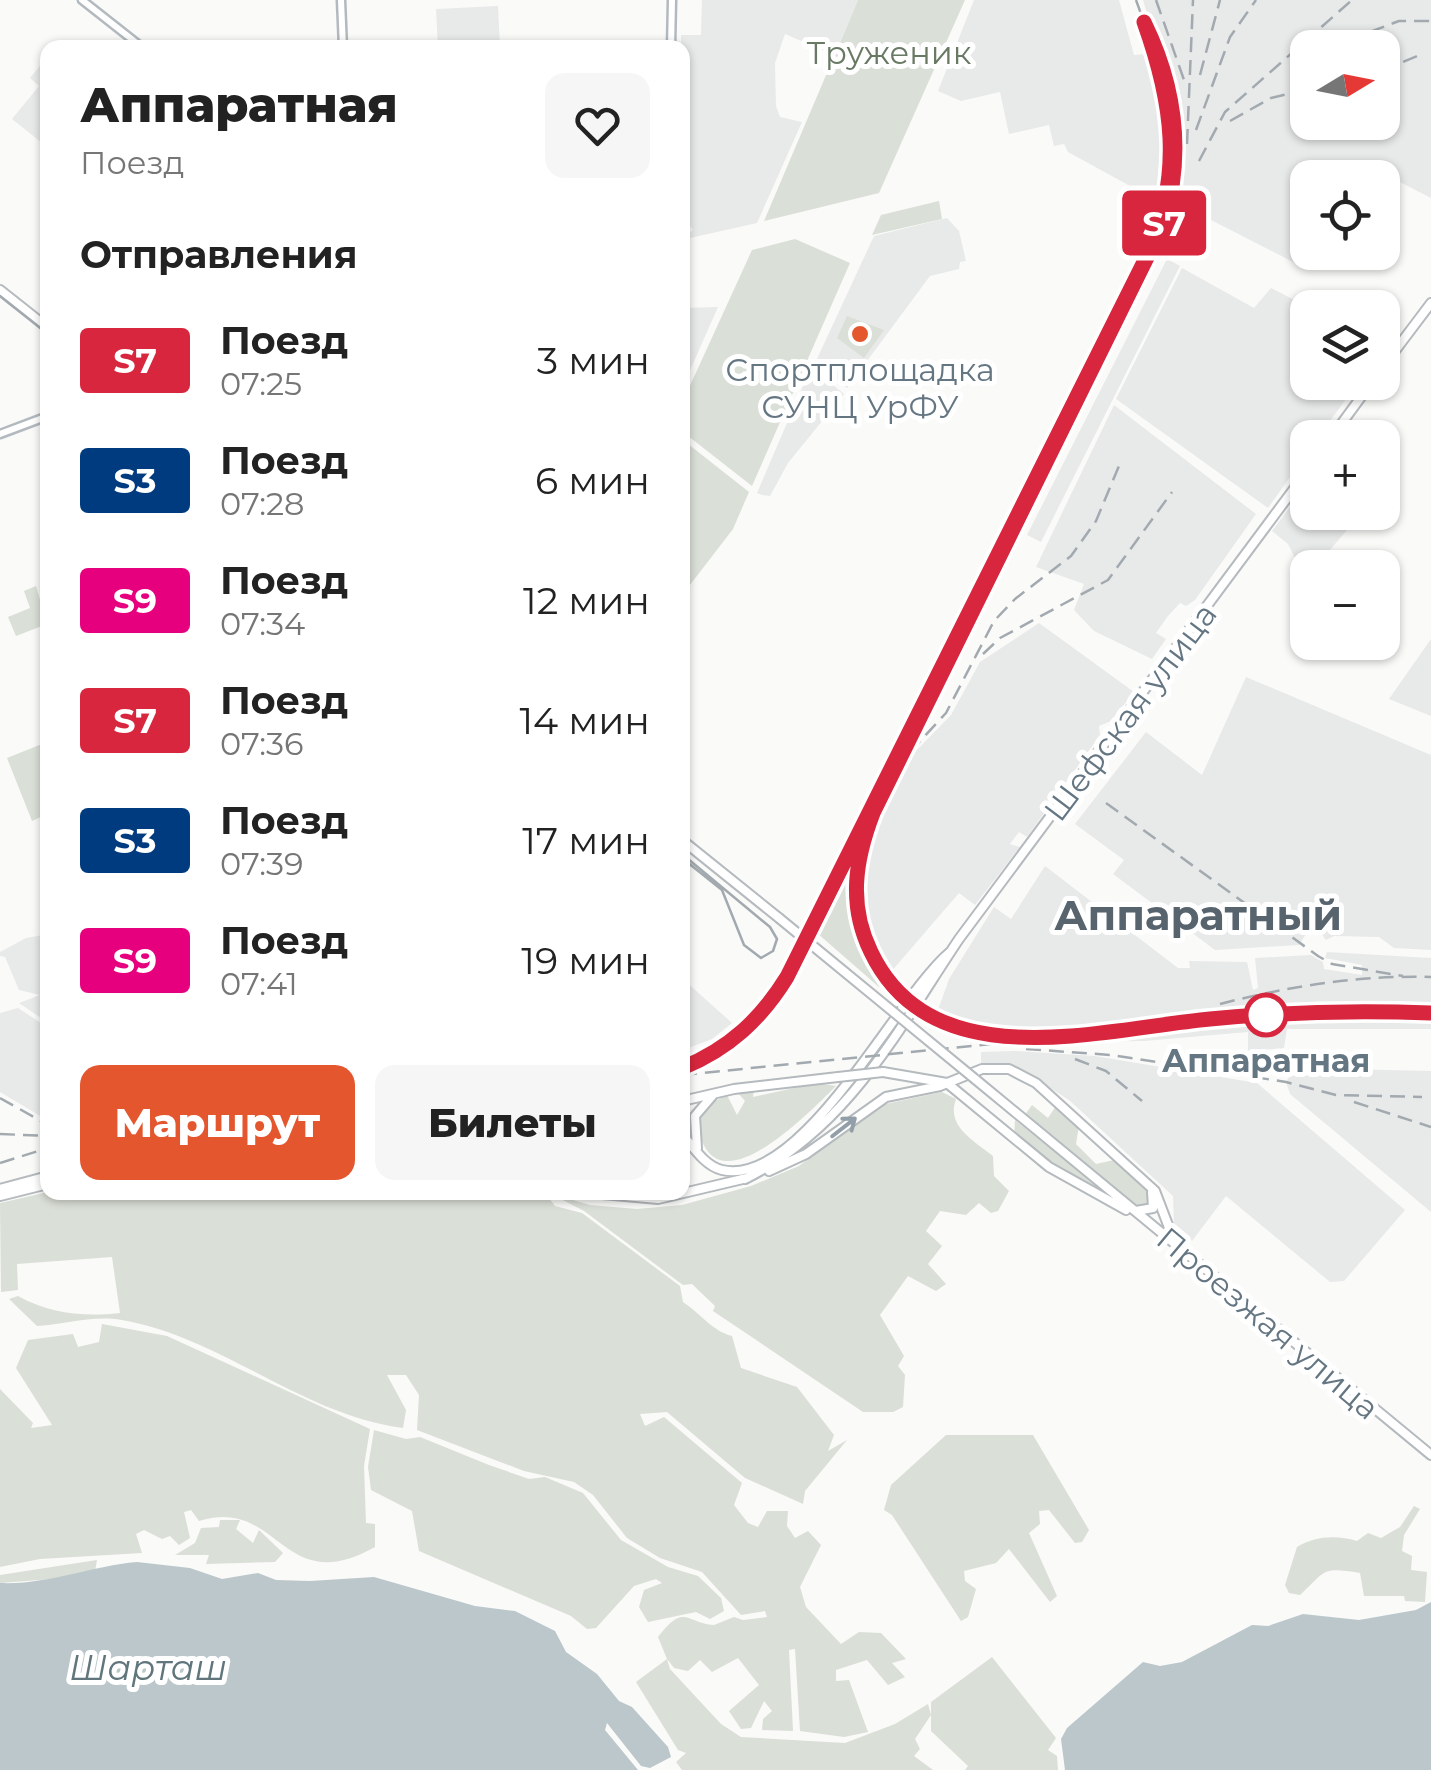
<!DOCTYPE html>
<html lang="ru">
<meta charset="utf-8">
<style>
:root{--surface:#fff;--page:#f6f6f6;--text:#222;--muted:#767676;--accent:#e4572e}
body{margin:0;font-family:Montserrat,sans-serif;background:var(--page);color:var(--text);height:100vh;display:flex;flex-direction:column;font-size:38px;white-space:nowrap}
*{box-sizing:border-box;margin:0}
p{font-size:32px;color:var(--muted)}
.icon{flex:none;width:55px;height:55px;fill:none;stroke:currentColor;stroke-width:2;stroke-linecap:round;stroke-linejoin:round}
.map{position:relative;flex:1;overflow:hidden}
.side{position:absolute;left:40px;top:40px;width:650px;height:1160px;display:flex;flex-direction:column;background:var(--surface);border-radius:20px;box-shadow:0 2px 8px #0004}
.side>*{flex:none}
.badge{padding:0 20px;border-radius:8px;font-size:35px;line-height:65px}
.needle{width:65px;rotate:80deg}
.fabs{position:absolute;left:1290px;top:30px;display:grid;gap:20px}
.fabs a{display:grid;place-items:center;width:110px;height:110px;border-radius:20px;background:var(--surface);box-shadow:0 2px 8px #0004;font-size:50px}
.map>.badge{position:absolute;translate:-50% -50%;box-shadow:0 0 0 5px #fff}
h2{padding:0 40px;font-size:38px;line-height:90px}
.round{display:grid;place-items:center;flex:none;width:105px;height:105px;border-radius:20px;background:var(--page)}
.headline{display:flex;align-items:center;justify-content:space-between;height:170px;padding:0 40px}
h1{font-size:48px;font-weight:800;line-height:75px}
.cta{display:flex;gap:20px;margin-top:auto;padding:20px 40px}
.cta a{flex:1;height:115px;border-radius:20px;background:var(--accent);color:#fff;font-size:40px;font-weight:800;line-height:115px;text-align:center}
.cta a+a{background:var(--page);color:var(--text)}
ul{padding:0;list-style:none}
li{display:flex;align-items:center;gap:30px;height:120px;padding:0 40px}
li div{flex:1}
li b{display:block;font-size:38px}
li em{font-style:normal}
li .badge{min-width:110px;font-weight:700;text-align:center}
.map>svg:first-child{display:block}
.built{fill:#e8e9e9;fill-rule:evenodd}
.green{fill:#dadfd7}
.water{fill:#bbc7cb}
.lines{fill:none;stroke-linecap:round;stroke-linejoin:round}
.secondary-casing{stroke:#b3babf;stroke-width:11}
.primary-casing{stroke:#b5babe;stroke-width:12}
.secondary{stroke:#fff;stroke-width:6}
.primary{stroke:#fff;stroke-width:8}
.tram{stroke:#a2aab0;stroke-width:2.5}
.rail{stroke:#a2aab0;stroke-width:2.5;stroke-dasharray:15 8;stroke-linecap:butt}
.primary-bridge-casing{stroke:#b5babe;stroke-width:12;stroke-linecap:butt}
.primary-bridge{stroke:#fff;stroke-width:8}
.oneway{stroke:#939fa8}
.line-casing{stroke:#fff;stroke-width:22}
.line{stroke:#d7263d;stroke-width:15}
.poi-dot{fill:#e4572e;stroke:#fff;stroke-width:4}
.stop-dot{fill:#fff;stroke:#d7263d;stroke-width:5}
.labels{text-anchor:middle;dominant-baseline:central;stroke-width:10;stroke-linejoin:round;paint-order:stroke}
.park-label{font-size:32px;fill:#687a64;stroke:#fff}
.poi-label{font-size:32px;fill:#657683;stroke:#fff}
.street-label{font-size:32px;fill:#657683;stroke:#fff}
.stop-label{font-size:32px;font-weight:bold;fill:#657683;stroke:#fff}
.water-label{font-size:35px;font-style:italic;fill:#60757c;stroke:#fff}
.district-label{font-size:42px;font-weight:bold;fill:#57646e;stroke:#fff}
</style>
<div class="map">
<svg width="1431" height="1770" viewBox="0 0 1431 1770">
<rect width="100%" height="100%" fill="#fafaf8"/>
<path class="built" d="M 702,0 L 858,0 L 834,55 L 785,34 L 775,63 L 776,106 L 780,117 L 802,122 L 757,223 L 690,238 L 687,234 L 693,230 L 683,216 L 681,35 L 701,35 Z
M 974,0 L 1119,0 L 1134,55 L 1145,54 L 1162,123 L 1157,190 L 1152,198 L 1068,152 L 1064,144 L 1054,146 L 1049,125 L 1009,134 L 1000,92 L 961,101 L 938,91 Z
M 1143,0 L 1431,0 L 1431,198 L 1357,160 L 1347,177 L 1308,178 L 1307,250 L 1299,265 L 1174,201 L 1184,137 ZM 1308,48 L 1382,48 L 1382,122 L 1308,122 Z
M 498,6 L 500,47 L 438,47 L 436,9 Z
M 47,57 L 47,147 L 12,119 L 39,86 L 30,78 Z
M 947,218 L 959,231 L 966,261 L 960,262 L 959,269 L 930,276 L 847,388 L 816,361 L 874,236 Z
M 1167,259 L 1180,266 L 1041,542 L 1027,535 Z
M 1182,268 L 1254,308 L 1271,288 L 1308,307 L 1308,382 L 1358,383 L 1318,437 L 1308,438 L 1307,453 L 1268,508 L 1116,399 Z
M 718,307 L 684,384 L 683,384 L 683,308 Z
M 811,367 L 844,394 L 788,463 L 770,496 L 762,495 L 757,493 Z
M 1114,405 L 1256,514 L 1195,600 L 1186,606 L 1180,603 L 1168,616 L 1156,633 L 1166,639 L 1152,659 L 1094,631 L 1074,610 L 1084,584 L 1036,567 Z
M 1307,484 L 1308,512 L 1362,513 L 1315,567 L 1308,568 L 1305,579 L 1288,544 L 1272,531 Z
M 1039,623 L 1134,692 L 1111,721 L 1099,726 L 1100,735 L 1027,837 L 1019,832 L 1010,844 L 1020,847 L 975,905 L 959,893 L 890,973 L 872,945 L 861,895 L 866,849 L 885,800 L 914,753 L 951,715 L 980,662 Z
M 1431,639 L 1431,716 L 1389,699 Z
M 1246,677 L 1431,755 L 1431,950 L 1394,948 L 1379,937 L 1334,936 L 1326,940 L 1313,923 L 1299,945 L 1215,950 L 1113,874 L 1124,860 L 1075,824 L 1146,732 L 1202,775 Z
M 1045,866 L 1178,968 L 1190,968 L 1189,961 L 1247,962 L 1253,990 L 1258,988 L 1255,958 L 1311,955 L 1323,962 L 1324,969 L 1362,975 L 1362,965 L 1325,958 L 1327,952 L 1431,958 L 1431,1029 L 1287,1029 L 1284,1048 L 1248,1051 L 1248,1032 L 1144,1041 L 1050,1042 L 1050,1031 L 1020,1031 L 937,1013 L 949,979 L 994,907 L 1011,919 Z
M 47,927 L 47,1022 L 19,1003 L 40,995 L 19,990 L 5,957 L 0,956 L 0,952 L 26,938 L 43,935 Z
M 683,979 L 732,1023 L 712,1039 L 683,1050 Z
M 18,1008 L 47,1027 L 47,1120 L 0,1092 L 0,1013 Z
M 1015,1051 L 1095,1056 L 1257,1083 L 1405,1210 L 1344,1281 L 1330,1282 L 1226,1196 L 1192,1241 L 1174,1225 L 1173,1196 L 1069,1100 L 1015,1066 L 981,1064 L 981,1052 Z
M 1340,1069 L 1431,1071 L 1431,1212 L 1290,1094 L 1286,1082 L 1291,1074 Z"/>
<path class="green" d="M 858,0 L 965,0 L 879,193 L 764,221 Z
M 939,201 L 942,219 L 872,235 L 881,215 Z
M 795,239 L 850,263 L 752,486 L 683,432 L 683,401 L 752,250 Z
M 847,316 L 884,330 L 864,358 L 837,338 Z
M 683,440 L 749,492 L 733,529 L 683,594 Z
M 36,586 L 47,624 L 16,636 L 8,617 L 30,608 L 24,591 Z
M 47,742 L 47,814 L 32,821 L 7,758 Z
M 853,859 L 858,935 L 887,983 L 879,987 L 817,933 Z
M 817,1083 L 836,1086 C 804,1118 706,1218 697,1117 L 703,1107 L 727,1095 L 737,1115 L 745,1101 L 738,1093 L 754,1090 L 753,1097 Z
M 942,1092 L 956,1099 C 946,1126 973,1140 993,1156 L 994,1176 L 1009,1191 L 998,1211 L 991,1213 L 979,1203 L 966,1215 L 940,1211 L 926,1231 L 942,1246 L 928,1264 L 946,1284 L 936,1291 L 908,1276 L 880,1315 L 904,1356 L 898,1366 L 905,1375 L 903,1407 L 893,1412 L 863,1412 L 713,1311 L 715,1306 L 692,1284 L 683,1285 L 584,1211 L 549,1193 L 590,1205 L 637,1209 L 682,1205 L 751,1186 L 799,1166 L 876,1106 Z
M 1032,1105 L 1048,1118 L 1056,1106 L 1079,1125 L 1076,1144 L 1096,1164 L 1114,1160 L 1145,1187 L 1151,1204 L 1138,1209 L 1024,1116 Z
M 1015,1120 L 1111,1197 L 1071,1178 L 1014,1137 Z
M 48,1192 L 67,1197 L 71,1192 L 544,1192 L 555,1206 L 582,1213 L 680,1286 L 683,1302 C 700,1313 712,1331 732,1336 L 741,1368 L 797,1387 L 834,1435 L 828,1451 L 847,1440 L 805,1491 L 803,1504 L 745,1478 L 667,1412 L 640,1414 L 645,1426 L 664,1417 L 742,1483 L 734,1505 L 748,1523 L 758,1527 L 767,1511 L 788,1511 L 787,1526 L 795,1538 L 808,1531 L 821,1545 L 800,1587 L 806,1607 L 841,1644 L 859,1632 L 881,1633 L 906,1659 L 892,1663 L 905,1677 L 888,1685 L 867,1660 L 836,1670 L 836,1681 L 849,1680 L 868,1732 L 844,1737 L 800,1731 L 795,1649 L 789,1650 L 793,1731 L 762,1730 L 763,1719 L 772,1711 L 764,1701 L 751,1728 L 741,1729 L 729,1711 L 759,1685 L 738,1658 L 712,1672 L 700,1660 L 688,1671 L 674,1668 L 667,1659 L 670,1669 L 721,1724 L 741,1737 L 845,1743 L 895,1724 L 928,1704 L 931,1715 L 915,1739 L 920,1749 L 914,1756 L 933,1770 L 682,1770 L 676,1762 L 686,1753 L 678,1750 L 636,1682 L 667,1659 L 658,1637 C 685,1602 685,1623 714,1625 L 734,1617 L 743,1620 L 767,1617 L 765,1611 L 741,1615 L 702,1572 L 660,1558 L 627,1538 L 593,1495 L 574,1482 L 524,1471 L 417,1430 L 419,1395 L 406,1375 L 387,1375 L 406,1410 L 403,1428 C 302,1415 221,1337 122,1320 C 92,1315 67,1324 37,1326 L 9,1299 L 18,1296 C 50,1314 84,1317 120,1313 L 112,1257 L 17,1264 L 18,1290 L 1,1292 L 0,1203 Z
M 102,1324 L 167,1336 L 370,1429 L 364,1466 L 366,1523 L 375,1524 L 375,1547 C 281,1600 280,1496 199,1521 L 191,1510 L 184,1512 L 190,1538 L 179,1545 L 170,1536 L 162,1539 L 144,1530 L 136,1534 L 142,1553 L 40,1559 L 0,1567 L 0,1389 L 33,1423 L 31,1428 L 52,1425 L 16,1368 L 28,1340 L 73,1334 L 78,1347 L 99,1342 Z
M 374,1430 L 406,1439 L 420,1437 L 489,1465 L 529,1479 L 545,1477 L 583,1493 L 621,1540 L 668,1567 L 698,1576 L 721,1598 L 724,1611 L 710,1619 L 696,1612 L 648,1622 L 639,1607 L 644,1590 L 662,1583 L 656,1579 L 634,1586 L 596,1628 L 587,1629 L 571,1616 L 419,1551 L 412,1511 L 371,1490 L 368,1467 Z
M 946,1435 L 1033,1435 L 1089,1530 L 1082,1542 L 1075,1543 L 1049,1510 L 1039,1511 L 1040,1524 L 1029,1533 L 1057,1596 L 1050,1602 L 1009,1549 L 996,1563 L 964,1571 L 965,1581 L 976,1589 L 968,1617 L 961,1621 L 892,1515 L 884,1510 L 891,1485 Z
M 1414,1506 L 1420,1509 L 1404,1535 L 1402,1551 L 1412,1556 L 1411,1570 L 1427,1572 L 1425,1602 L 1405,1601 L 1404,1596 L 1364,1596 L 1360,1573 C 1321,1567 1327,1570 1300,1595 L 1289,1593 L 1285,1585 L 1297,1547 C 1316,1536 1336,1535 1357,1541 L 1368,1533 L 1381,1538 L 1400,1527 Z
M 220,1520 L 240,1520 L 236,1529 L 253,1543 L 259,1530 L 283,1553 L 275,1562 L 206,1564 L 209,1555 L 175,1555 L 195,1543 L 201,1528 L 219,1527 Z
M 97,1560 L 95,1571 L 78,1577 L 0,1583 L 0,1575 Z
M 992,1657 L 1056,1738 L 1048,1750 L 1057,1756 L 1058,1770 L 965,1770 L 968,1766 L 931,1731 L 931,1702 Z"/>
<path class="water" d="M 137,1562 L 190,1568 L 222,1579 L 258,1573 L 276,1580 L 310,1581 L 374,1577 L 475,1606 L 515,1611 L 555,1631 L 566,1652 L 597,1674 L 619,1701 L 632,1707 L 668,1747 L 671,1757 L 650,1768 L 641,1766 L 607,1723 L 605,1730 L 638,1770 L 0,1770 L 0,1583 C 48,1585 91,1566 137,1562 Z
M 1431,1602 L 1431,1770 L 1065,1770 L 1061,1739 L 1067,1728 L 1143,1662 L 1160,1666 L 1182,1662 L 1252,1625 L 1268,1626 L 1303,1614 L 1359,1620 L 1416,1610 Z"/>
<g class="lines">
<defs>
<path id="secondary" d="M 82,0 L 143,48
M 341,0 L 343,48
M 671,48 L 672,0
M 0,434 L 48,416"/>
<path id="primary" d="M 0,290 L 48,328
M 1382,368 L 1431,303
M 1331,438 L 1372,382
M 682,840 L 779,918
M 883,1072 L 947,1083 L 1049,1167 L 1126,1210
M 975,1079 L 1431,1455
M 682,1101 L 734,1089 L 838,1077
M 682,1134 C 693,1147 705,1166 722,1170 C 803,1188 897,996 950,952
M 697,1148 L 695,1116 L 713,1095
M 769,1171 L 806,1154 L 886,1097 L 940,1086 L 982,1069 L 1009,1069 L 1036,1083 L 1155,1191 L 1173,1238 L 1186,1255
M 745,1179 C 848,1128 898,1030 959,939 L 1308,470
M 0,1189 L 48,1176
M 580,1192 L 658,1199 L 747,1178
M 0,1196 L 48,1184
M 1136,1211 L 1153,1208 L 1152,1192"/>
</defs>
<use href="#secondary" class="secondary-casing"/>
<use href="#primary" class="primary-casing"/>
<use href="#secondary" class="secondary"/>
<use href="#primary" class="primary"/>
<path class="tram" d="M 0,296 L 48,334
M 682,854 L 770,927 L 777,939 L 773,951 L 761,958 L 744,945 L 722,890 L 682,858"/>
<path class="rail" d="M 1136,0 L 1149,36
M 1156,0 L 1184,80
M 1327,48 L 1399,21 L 1431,21
M 1382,71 L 1417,56
M 1200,75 L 1220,0
M 1230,121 L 1271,98 L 1308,89
M 1196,130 L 1230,37 L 1256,0
M 1187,144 L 1193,0
M 1199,161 L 1225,112 L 1352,0
M 983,654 L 1000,638 L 1108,580 L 1172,492
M 910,752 L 946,713 L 994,621 L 1015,599 L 1071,556 L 1096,521 L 1121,461
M 1106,803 L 1318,956 L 1332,964 L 1403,976
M 1220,1004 C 1290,986 1359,975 1431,977
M 1080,1034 C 1042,1036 1002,1041 965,1031 C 863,1003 839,901 873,813 L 1164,223 C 1184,153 1176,87 1144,22
M 1065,1035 L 1266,1014 L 1431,1013
M 1026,1049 L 1111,1055 L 1286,1082 L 1336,1095 L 1422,1097
M 1075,1059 L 1106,1071 L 1142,1101
M 682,1068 C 779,1029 810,931 853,844
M 682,1075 L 991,1044
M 0,1098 L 48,1125
M 1354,1102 L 1431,1127
M 0,1134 L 48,1136
M 0,1163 L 48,1148"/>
<defs>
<path id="primary-bridge" d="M 779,918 L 975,1079
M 838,1077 L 883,1072"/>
</defs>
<use href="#primary-bridge" class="primary-bridge-casing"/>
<use href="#primary-bridge" class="primary-bridge"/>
</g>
<defs><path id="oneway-shaft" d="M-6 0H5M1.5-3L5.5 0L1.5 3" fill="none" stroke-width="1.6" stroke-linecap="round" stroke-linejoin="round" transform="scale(2.5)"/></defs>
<use class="oneway" href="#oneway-shaft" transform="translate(844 1127) rotate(-38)"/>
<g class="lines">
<defs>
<path id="line" d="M 682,1068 C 729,1049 761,1019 787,977 L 1148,254 C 1183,173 1173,103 1144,22 C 1176,87 1184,154 1164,223 L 873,813 C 855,860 848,905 871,952 C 932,1080 1101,1029 1210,1019 C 1284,1012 1357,1010 1431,1013"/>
</defs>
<use href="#line" class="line-casing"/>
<use href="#line" class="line"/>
</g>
<circle class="poi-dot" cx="860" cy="334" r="10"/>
<circle class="stop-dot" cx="1266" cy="1015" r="20"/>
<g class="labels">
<g class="park-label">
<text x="889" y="52">Труженик</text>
</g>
<g class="poi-label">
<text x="860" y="369">Спортплощадка<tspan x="860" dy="37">СУНЦ УрФУ</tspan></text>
</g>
<g class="street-label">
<text transform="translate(1130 712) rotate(-53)">Шефская улица</text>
<text transform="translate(1268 1323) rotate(40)">Проезжая улица</text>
</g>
<g class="stop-label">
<text x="1266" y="1060">Аппаратная</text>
</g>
<g class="water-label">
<text x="148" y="1667">Шарташ</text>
</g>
<g class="district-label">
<text x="1198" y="915">Аппаратный</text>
</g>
</g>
</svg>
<div class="fabs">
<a><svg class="needle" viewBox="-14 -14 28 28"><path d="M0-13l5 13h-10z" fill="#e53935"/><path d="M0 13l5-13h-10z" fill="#767676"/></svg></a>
<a><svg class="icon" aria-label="locate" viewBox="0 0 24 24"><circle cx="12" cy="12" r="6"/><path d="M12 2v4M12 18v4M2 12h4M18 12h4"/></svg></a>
<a><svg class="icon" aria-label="layers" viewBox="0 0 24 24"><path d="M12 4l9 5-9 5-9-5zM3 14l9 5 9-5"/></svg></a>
<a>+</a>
<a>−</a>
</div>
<b class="badge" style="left:1164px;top:223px;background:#d7263d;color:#fff">S7</b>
<section class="side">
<div class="headline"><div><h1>Аппаратная</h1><p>Поезд</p></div><a class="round"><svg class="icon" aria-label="heart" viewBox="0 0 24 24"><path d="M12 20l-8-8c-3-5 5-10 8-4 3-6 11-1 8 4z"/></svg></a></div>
<h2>Отправления</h2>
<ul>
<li><span class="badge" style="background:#d7263d;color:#fff">S7</span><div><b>Поезд</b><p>07:25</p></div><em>3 мин</em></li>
<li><span class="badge" style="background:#003b80;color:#fff">S3</span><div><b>Поезд</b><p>07:28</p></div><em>6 мин</em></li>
<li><span class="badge" style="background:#e6007e;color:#fff">S9</span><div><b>Поезд</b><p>07:34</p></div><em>12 мин</em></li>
<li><span class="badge" style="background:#d7263d;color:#fff">S7</span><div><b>Поезд</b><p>07:36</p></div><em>14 мин</em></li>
<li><span class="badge" style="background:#003b80;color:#fff">S3</span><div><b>Поезд</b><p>07:39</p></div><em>17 мин</em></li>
<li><span class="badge" style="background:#e6007e;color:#fff">S9</span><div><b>Поезд</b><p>07:41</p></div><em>19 мин</em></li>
</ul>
<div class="cta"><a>Маршрут</a><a>Билеты</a></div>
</section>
</div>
